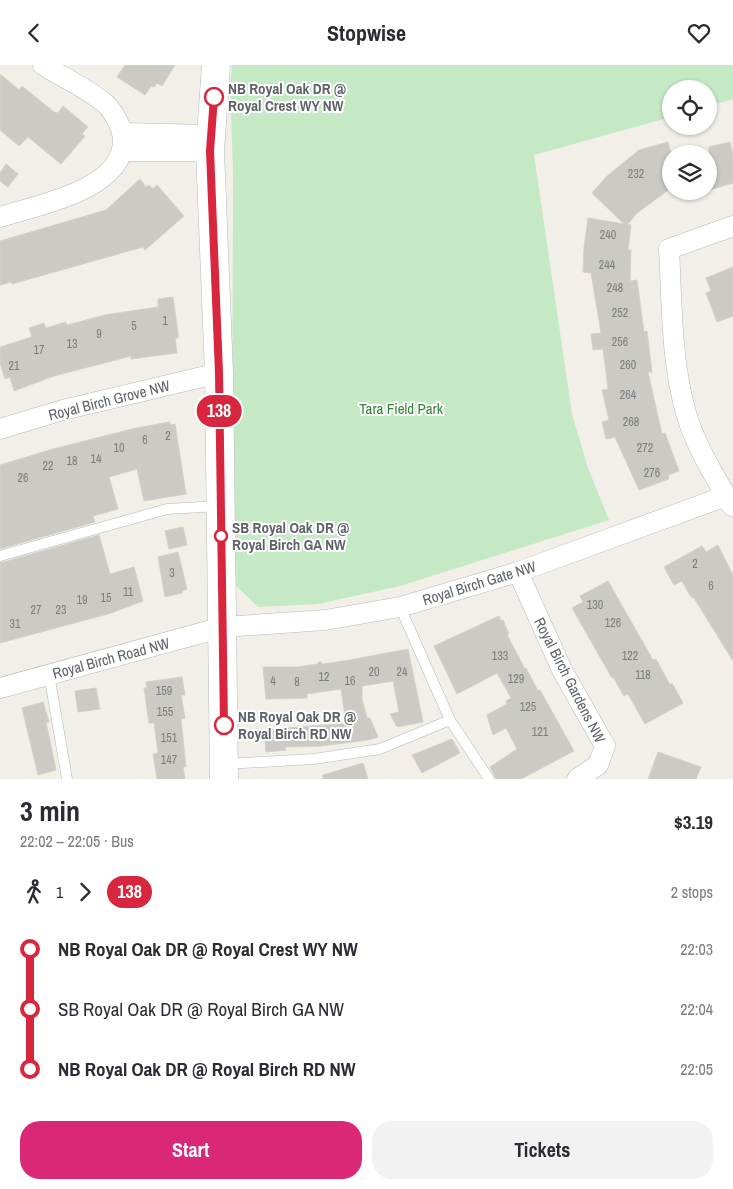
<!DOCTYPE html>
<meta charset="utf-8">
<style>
:root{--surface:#fff;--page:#f2f2f3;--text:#2b2b33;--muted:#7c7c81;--accent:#db2777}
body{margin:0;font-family:"Archivo Narrow",sans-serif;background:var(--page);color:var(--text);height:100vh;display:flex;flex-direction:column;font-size:19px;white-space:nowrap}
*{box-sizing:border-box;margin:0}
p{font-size:16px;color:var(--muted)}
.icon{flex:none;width:28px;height:28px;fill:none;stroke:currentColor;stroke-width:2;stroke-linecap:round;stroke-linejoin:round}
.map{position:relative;height:714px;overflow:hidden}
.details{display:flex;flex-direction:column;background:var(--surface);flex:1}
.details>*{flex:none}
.badge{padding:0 10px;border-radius:16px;font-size:18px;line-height:32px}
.controls{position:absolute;left:662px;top:15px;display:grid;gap:10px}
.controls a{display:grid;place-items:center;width:55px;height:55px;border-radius:50%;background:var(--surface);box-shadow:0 1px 4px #0004;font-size:25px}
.map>.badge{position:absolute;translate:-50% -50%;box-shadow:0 0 0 2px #fff}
.legs{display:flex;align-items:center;gap:8px;height:55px;padding:0 20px;font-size:16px}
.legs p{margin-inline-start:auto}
.summary{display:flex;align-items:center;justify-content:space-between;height:85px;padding:0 20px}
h1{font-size:28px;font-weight:800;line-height:38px}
.action{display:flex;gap:10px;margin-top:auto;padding:10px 20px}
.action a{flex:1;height:58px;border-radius:20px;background:var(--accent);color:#fff;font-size:20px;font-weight:800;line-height:58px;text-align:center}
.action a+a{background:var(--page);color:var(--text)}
ul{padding:0 20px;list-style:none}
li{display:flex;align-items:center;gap:18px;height:60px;font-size:19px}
li i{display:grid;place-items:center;width:8px;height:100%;margin:0 6px;background:currentColor}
li i::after{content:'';width:12px;height:12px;margin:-6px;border:4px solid;border-radius:50%;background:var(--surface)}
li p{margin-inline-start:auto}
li:first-child i{background:linear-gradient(#0000 50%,currentColor 0)}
li:last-child i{background:linear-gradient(currentColor 50%,#0000 0)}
header{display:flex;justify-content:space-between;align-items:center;height:65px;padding:0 20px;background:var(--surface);font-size:22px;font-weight:800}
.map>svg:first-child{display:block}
.green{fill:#c5e8c5}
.building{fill:#cccac5;stroke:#d6d1c6}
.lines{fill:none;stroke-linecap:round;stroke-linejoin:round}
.lane-casing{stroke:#b5b8bc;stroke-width:11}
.street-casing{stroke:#b5b8bc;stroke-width:21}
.secondary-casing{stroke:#b6babf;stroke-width:29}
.lane{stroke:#fff;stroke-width:10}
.street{stroke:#fff;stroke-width:20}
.secondary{stroke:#fff;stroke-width:28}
.line-1-casing{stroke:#fff;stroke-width:11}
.line-1{stroke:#d7263d;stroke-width:8}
.stop-1-dot{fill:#fff;stroke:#d7263d;stroke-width:2.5}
.labels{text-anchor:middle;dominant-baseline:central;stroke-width:4;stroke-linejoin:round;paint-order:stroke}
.number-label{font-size:12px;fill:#7a7d7f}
.stop-label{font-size:15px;font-weight:bold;fill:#5f6368;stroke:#fff;text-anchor:start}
.street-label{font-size:15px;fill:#5f6368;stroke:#fff}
.park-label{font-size:15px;fill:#348238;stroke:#fff}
</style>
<header><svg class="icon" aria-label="back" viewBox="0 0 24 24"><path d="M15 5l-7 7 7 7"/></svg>Stopwise<svg class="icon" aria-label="heart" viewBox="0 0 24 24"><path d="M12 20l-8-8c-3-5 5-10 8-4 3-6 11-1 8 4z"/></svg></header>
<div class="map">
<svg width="733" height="714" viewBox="0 0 733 714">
<rect width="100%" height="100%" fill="#f1efe8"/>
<path class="green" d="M 232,0 L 733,0 L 733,34 L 709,41 L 709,24 L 671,24 L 671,52 L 534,90 L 572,349 L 588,403 L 609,455 L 400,521 L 318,539 L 258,542 L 232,517 L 233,104 L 230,23 Z"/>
<path class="building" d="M 125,0 L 175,0 L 162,21 L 157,18 L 154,22 L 151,21 L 145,30 L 117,12 Z
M 0,9 L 19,25 L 22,21 L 54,47 L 58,48 L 63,41 L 88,62 L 82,69 L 85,71 L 61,99 L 28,72 L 19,81 L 0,65 Z
M 668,77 L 671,89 L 671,123 L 637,148 L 628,159 L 631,160 L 628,185 L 631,185 L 630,216 L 637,215 L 644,267 L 647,266 L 652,307 L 648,307 L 662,369 L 665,368 L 679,406 L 668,410 L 669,414 L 639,425 L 615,372 L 606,374 L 602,357 L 609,355 L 602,325 L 608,324 L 603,284 L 593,285 L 591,269 L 601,268 L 591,208 L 583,207 L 584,183 L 588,153 L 624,159 L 592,128 L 606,112 L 639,85 Z
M 730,77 L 733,89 L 733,118 L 709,125 L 709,82 Z
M 6,99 L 18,109 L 8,122 L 0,116 L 0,108 Z
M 140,114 L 146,122 L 149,120 L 153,124 L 157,120 L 184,151 L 145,185 L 143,182 L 12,219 L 11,217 L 0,220 L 0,176 L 106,145 Z
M 733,202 L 733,251 L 717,257 L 706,228 L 711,226 L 706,213 Z
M 173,232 L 178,268 L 178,273 L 175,273 L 177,288 L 131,294 L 131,291 L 54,311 L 14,326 L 10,312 L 5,314 L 0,298 L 0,282 L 32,272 L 29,263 L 44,258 L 46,263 L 66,257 L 67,260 L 105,250 L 158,242 L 158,234 Z
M 170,357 L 170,360 L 175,359 L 186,429 L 144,436 L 137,404 L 109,412 L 118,444 L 93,451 L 95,457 L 0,484 L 0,400 L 53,384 L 136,363 Z
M 183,462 L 187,480 L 169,484 L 165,466 Z
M 99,470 L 110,509 L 134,502 L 143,536 L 108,549 L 0,578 L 0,498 Z
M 718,480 L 733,510 L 733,596 L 694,533 L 691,532 L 682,516 L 674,520 L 664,502 L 702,481 L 706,487 Z
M 178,487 L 187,524 L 182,526 L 182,528 L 165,532 L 158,492 Z
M 608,516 L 653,595 L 656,594 L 670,620 L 672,618 L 683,638 L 645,659 L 628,629 L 624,631 L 613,612 L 612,613 L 572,543 L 583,537 L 580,531 Z
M 499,551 L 501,556 L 503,555 L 509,569 L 507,570 L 525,604 L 526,603 L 538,626 L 540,625 L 574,686 L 521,714 L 496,714 L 490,702 L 517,684 L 506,663 L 493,670 L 487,650 L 507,639 L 506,636 L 511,633 L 497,608 L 457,629 L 434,581 Z
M 408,584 L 423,657 L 397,662 L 390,649 L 399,647 L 393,616 L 362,621 L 362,634 L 367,653 L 370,653 L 378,672 L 368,675 L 321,681 L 285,682 L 286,685 L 266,687 L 264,665 L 346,658 L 341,624 L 307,629 L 307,633 L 266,634 L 263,602 L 298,602 L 317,599 L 320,596 L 323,599 L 350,595 Z
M 182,612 L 185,630 L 181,630 L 185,653 L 181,654 L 186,702 L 183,702 L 185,714 L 157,714 L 153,689 L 158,688 L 154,658 L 149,658 L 144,623 L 147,623 L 146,617 Z
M 96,623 L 100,644 L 78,647 L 75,626 Z
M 43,637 L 49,657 L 46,657 L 56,705 L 38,710 L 22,643 Z
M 452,674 L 460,688 L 422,708 L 412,690 Z
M 658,687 L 701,702 L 696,714 L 648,714 Z
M 363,698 L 368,714 L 323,714 L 323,710 Z"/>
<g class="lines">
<defs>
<path id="lane" d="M 0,491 L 167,444 L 220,441
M 400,542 L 450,655 L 489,714
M 49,609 L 67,714
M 225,699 L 314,694 L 380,684 L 450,655"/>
<path id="street" d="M 123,68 L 211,70
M 123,86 L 210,86
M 0,152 C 37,140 123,125 123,76 C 123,63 113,44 102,36 C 84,22 62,12 43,0
M 0,364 L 63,345 L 219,308
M 732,441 C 715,412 695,380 686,348 C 671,295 672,239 669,184 L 733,161
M 518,507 L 562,605 L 605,681 L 598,700 L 577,714
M 0,623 L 223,562 L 325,555 L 400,542 L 518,507 L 726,431"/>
<path id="secondary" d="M 216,0 L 210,86 L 219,308 L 224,714"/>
</defs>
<use href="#lane" class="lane-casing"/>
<use href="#street" class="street-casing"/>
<use href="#secondary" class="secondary-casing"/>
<use href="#lane" class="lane"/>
<use href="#street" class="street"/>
<use href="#secondary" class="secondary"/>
</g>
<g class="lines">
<defs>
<path id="line-1" d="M 214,32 L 210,86 L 219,308 L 224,660"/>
</defs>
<use href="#line-1" class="line-1-casing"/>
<use href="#line-1" class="line-1"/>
</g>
<g class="stop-1-dot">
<circle cx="214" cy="32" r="9"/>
<circle cx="221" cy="471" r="6"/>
<circle cx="224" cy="660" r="9"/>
</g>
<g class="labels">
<g class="number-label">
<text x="636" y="109">232</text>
<text x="608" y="170">240</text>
<text x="607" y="200">244</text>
<text x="615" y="223">248</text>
<text x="620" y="248">252</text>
<text x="165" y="256">1</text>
<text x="134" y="261">5</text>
<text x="99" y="269">9</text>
<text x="620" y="277">256</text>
<text x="72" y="279">13</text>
<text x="39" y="285">17</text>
<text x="628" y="300">260</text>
<text x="14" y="301">21</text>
<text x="628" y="330">264</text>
<text x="631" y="357">268</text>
<text x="168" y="371">2</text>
<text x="145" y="375">6</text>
<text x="119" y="383">10</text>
<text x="645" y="383">272</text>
<text x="96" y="394">14</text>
<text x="72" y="396">18</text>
<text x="48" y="401">22</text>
<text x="652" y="408">276</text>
<text x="23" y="413">26</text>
<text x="695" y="499">2</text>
<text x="172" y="508">3</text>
<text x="711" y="521">6</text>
<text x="128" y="527">11</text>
<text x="106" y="533">15</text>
<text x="82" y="535">19</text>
<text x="595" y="540">130</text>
<text x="36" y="545">27</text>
<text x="61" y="545">23</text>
<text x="613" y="558">126</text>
<text x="15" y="559">31</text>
<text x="500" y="591">133</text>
<text x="630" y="591">122</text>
<text x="374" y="607">20</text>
<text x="402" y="607">24</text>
<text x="643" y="610">118</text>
<text x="324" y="612">12</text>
<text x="516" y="614">129</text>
<text x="273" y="616">4</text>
<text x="350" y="616">16</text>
<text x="297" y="617">8</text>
<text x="164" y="626">159</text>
<text x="528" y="642">125</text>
<text x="165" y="647">155</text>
<text x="540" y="667">121</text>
<text x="169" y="673">151</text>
<text x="169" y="695">147</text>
</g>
<g class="stop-label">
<text x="228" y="23">NB Royal Oak DR @<tspan x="228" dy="17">Royal Crest WY NW</tspan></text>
<text x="232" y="462">SB Royal Oak DR @<tspan x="232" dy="17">Royal Birch GA NW</tspan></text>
<text x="238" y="651">NB Royal Oak DR @<tspan x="238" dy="17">Royal Birch RD NW</tspan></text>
</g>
<g class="street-label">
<text transform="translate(109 335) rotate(-14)">Royal Birch Grove NW</text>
<text transform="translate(479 518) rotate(-17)">Royal Birch Gate NW</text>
<text transform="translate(111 593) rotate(-15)">Royal Birch Road NW</text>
<text transform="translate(570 615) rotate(63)">Royal Birch Gardens NW</text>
</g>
<g class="park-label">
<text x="401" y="343">Tara Field Park</text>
</g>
</g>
</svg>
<div class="controls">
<a><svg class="icon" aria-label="locate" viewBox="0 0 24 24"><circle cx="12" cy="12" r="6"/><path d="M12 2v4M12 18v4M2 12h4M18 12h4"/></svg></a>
<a><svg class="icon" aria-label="layers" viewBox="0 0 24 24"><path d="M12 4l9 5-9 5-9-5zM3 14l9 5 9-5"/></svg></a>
</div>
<b class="badge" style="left:219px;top:346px;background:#d7263d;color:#fff">138</b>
</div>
<section class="details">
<div class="summary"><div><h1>3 min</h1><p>22:02 – 22:05 · Bus</p></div><b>$3.19</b></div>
<div class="legs"><svg class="icon" aria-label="walk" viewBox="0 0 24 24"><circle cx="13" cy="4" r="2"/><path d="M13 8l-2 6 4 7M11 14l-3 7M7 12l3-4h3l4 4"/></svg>1<svg class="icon" aria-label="forward" viewBox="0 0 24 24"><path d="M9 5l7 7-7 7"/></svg><b class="badge" style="background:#d7263d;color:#fff">138</b><p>2 stops</p></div>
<ul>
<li><i style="color:#d7263d"></i><b>NB Royal Oak DR @ Royal Crest WY NW</b><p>22:03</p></li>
<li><i style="color:#d7263d"></i><span>SB Royal Oak DR @ Royal Birch GA NW</span><p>22:04</p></li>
<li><i style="color:#d7263d"></i><b>NB Royal Oak DR @ Royal Birch RD NW</b><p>22:05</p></li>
</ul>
<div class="action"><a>Start</a><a>Tickets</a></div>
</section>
